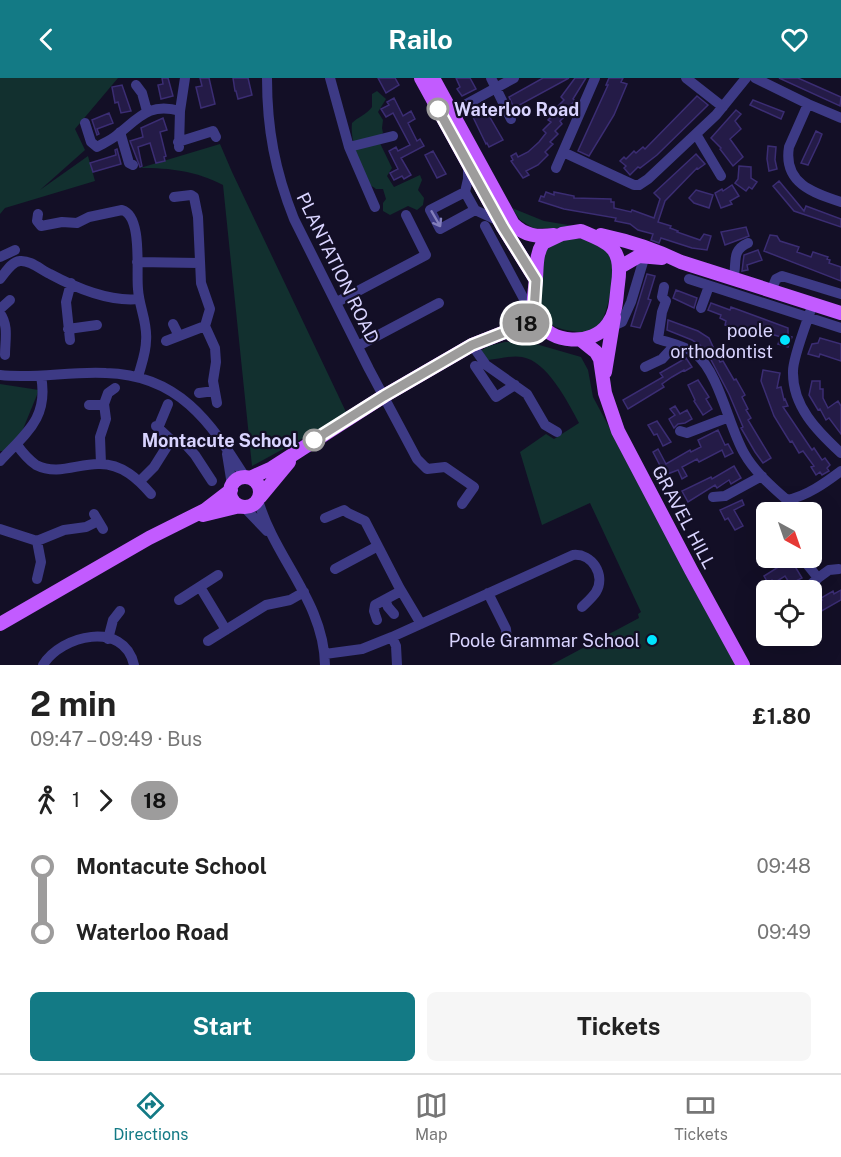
<!DOCTYPE html>
<meta charset="utf-8">
<style>
:root{--surface:#fff;--page:#f6f6f6;--text:#222;--muted:#767676;--line:#e0e0e0;--accent:#137a85}
body{margin:0;font-family:"Public Sans",sans-serif;background:var(--page);color:var(--text);height:100vh;display:flex;flex-direction:column;font-size:22px;white-space:nowrap}
*{box-sizing:border-box;margin:0}
p{font-size:20px;color:var(--muted)}
.icon{flex:none;width:33px;height:33px;fill:none;stroke:currentColor;stroke-width:2;stroke-linecap:round;stroke-linejoin:round}
.map{position:relative;height:587px;overflow:hidden}
.details{display:flex;flex-direction:column;background:var(--surface);flex:1}
.details>*{flex:none}
.badge{padding:0 12px;border-radius:20px;font-size:21px;line-height:39px}
.needle{width:39px;rotate:140deg}
.tools{position:absolute;left:756px;top:424px;display:grid;gap:12px}
.tools a{display:grid;place-items:center;width:66px;height:66px;border-radius:9px;background:var(--surface);box-shadow:0 6px 24px #0002;font-size:30px}
.map>.badge{position:absolute;translate:-50% -50%;box-shadow:0 0 0 3px #fff}
.legs{display:flex;align-items:center;gap:9px;height:66px;padding:0 30px;font-size:20px}
.legs p{margin-inline-start:auto}
.overview{display:flex;align-items:center;justify-content:space-between;height:102px;padding:0 30px}
h1{font-size:33px;font-weight:700;line-height:45px}
.button{display:flex;gap:12px;margin-top:auto;padding:12px 30px}
.button a{flex:1;height:69px;border-radius:9px;background:var(--accent);color:#fff;font-size:24px;font-weight:700;line-height:69px;text-align:center}
.button a+a{background:var(--page);color:var(--text)}
ul{padding:0 30px;list-style:none}
li{display:flex;align-items:center;gap:21px;height:66px;font-size:22px}
li i{display:grid;place-items:center;width:9px;height:100%;margin:0 8px;background:currentColor}
li i::after{content:'';width:15px;height:15px;margin:-8px;border:4px solid;border-radius:50%;background:var(--surface)}
li p{margin-inline-start:auto}
li:first-child i{background:linear-gradient(#0000 50%,currentColor 0)}
li:last-child i{background:linear-gradient(currentColor 50%,#0000 0)}
header{display:flex;justify-content:space-between;align-items:center;height:78px;padding:0 30px;background:var(--accent);color:#fff;font-size:27px;font-weight:700}
.menu{display:flex;justify-content:space-around;align-items:center;height:84px;border-top:2px solid var(--line);background:var(--surface);font-size:16px;color:var(--muted)}
.menu a{display:grid;justify-items:center;gap:3px}
.menu .active{color:var(--accent)}
.map>svg:first-child{display:block}
.green{fill:#12302f}
.building{fill:#241b47;stroke:#3b2d73;stroke-width:1.5}
.lines{fill:none;stroke-linecap:round;stroke-linejoin:round}
.minor{stroke:#3d3a85;stroke-width:10}
.major{stroke:#c25bff;stroke-width:14}
.oneway{stroke:#837fbc}
.line-1-casing{stroke:#fff;stroke-width:14}
.line-1{stroke:#9d9c9c;stroke-width:9}
.stop-1-dot{fill:#fff;stroke:#9d9c9c;stroke-width:3}
.poi-dot{fill:#00e5ff;stroke:#130f26;stroke-width:2}
.labels{text-anchor:middle;dominant-baseline:central;stroke-width:4.5;stroke-linejoin:round;paint-order:stroke}
.stop-label{font-size:18px;font-weight:bold;fill:#d9d4ff;stroke:#130f26;text-anchor:start}
.street-label{font-size:18px;fill:#d9d4ff;stroke:#130f26}
.poi-label{font-size:18px;fill:#d9d4ff;stroke:#130f26;text-anchor:end}
</style>
<header><svg class="icon" aria-label="back" viewBox="0 0 24 24"><path d="M15 5l-7 7 7 7"/></svg>Railo<svg class="icon" aria-label="heart" viewBox="0 0 24 24"><path d="M12 20l-8-8c-3-5 5-10 8-4 3-6 11-1 8 4z"/></svg></header>
<div class="map">
<svg width="841" height="587" viewBox="0 0 841 587">
<rect width="100%" height="100%" fill="#130f26"/>
<path class="green" d="M 0,0 L 118,0 L 75,51 L 85,72 L 40,112 L 88,78 L 95,103 L 5,130 L 0,136 Z
M 377,13 L 386,21 L 378,34 L 383,42 L 382,50 L 383,55 L 377,59 L 392,90 L 387,98 L 394,109 L 420,97 L 422,102 L 418,112 L 424,120 L 423,127 L 417,132 L 408,128 L 390,137 L 383,133 L 383,125 L 386,121 L 383,111 L 376,111 C 374,109 371,108 368,106 C 359,95 350,59 352,45 C 358,39 366,37 372,29 L 372,16 Z
M 220,66 L 232,94 L 347,336 L 252,388 L 223,107 C 196,93 171,90 140,90 Z
M 512,130 L 544,143 L 598,152 L 642,165 L 559,150 L 533,150 L 520,142 Z
M 571,161 L 586,161 L 605,167 C 608,173 614,181 615,188 C 615,199 606,242 598,249 C 589,255 581,255 572,253 C 532,248 538,223 541,191 C 544,166 547,165 571,161 Z
M 505,264 L 529,264 L 581,279 L 588,292 L 593,319 L 737,587 L 551,587 L 639,540 L 638,536 L 641,534 L 590,425 L 542,447 L 520,374 L 546,356 L 554,361 L 579,345 C 568,324 547,283 522,279 C 512,277 498,281 488,282 L 479,274 L 488,268 Z
M 0,306 L 39,312 L 21,356 L 7,373 L 0,373 Z"/>
<path class="building" d="M 162,0 L 168,0 L 173,18 L 161,21 L 158,7 L 163,6 Z
M 200,0 L 209,0 L 215,26 L 201,30 L 196,9 L 202,8 Z
M 233,0 L 248,0 L 252,17 L 238,21 L 236,13 L 235,13 Z
M 378,0 L 395,0 L 399,7 L 386,15 Z
M 456,0 L 470,0 L 476,11 L 462,18 L 457,11 L 460,9 Z
M 543,0 L 569,0 L 514,30 L 509,19 Z
M 575,0 L 586,0 L 573,21 L 575,23 L 565,32 L 564,34 L 567,36 L 560,43 L 562,46 L 555,53 L 558,56 L 550,64 L 553,66 L 545,74 L 548,77 L 538,87 L 526,93 L 529,97 L 523,100 L 511,83 L 513,82 L 511,78 L 516,75 L 518,79 L 528,74 L 539,64 L 546,55 L 543,52 L 551,44 L 548,42 L 556,34 L 554,32 L 564,22 L 561,19 Z
M 609,0 L 623,0 L 621,4 L 627,6 L 614,37 L 589,78 L 578,73 L 608,7 L 606,7 Z
M 779,0 L 798,0 L 816,8 L 841,19 L 840,28 Z
M 122,7 L 131,33 L 121,35 L 118,24 L 115,25 L 112,9 Z
M 697,18 L 708,27 L 657,77 L 640,90 L 638,89 L 630,97 L 624,90 L 626,88 L 620,83 L 624,79 L 626,81 L 634,73 L 636,75 L 643,69 L 645,71 Z
M 394,20 L 403,38 L 411,33 L 415,41 L 408,45 L 417,63 L 420,61 L 424,68 L 401,80 L 411,97 L 404,101 L 402,98 L 394,102 L 390,95 L 398,91 L 389,73 L 396,69 L 398,73 L 410,67 L 393,35 L 386,39 L 381,31 L 389,27 L 387,24 Z
M 753,22 L 784,34 L 781,41 L 750,27 Z
M 484,29 L 503,62 L 489,69 L 487,65 L 486,66 L 472,37 Z
M 736,32 L 741,36 L 735,43 L 741,51 L 730,61 L 743,79 L 733,88 L 720,71 L 721,70 L 711,60 Z
M 109,35 L 113,45 L 97,51 L 99,56 L 97,57 L 92,42 Z
M 163,40 L 167,52 L 160,54 L 166,78 L 164,79 L 165,83 L 156,85 L 150,65 L 138,69 L 142,88 L 140,89 L 130,63 L 143,59 L 141,50 Z
M 816,53 L 822,56 L 819,64 L 808,87 L 801,85 Z
M 768,68 L 776,69 L 775,82 L 777,91 L 769,93 L 767,81 Z
M 117,71 L 121,86 L 93,94 L 90,85 L 116,77 L 115,72 Z
M 433,73 L 446,96 L 437,100 L 425,77 Z
M 696,76 L 705,86 L 698,91 L 697,90 L 665,123 L 658,144 L 671,148 L 670,150 L 678,153 L 677,154 L 700,162 L 704,156 L 711,158 L 707,172 L 692,170 L 661,160 L 659,165 L 651,162 L 653,156 L 638,152 L 630,146 L 615,143 L 616,140 L 564,131 L 539,123 L 541,118 L 544,119 L 546,114 L 554,117 L 554,114 L 574,118 L 574,120 L 611,121 L 611,124 L 614,124 L 614,130 L 631,134 L 632,132 L 654,140 L 660,121 L 654,115 Z
M 739,88 L 751,89 L 751,100 L 757,104 L 752,111 L 749,109 L 746,113 L 735,105 L 738,101 Z
M 779,103 L 804,133 L 806,128 L 841,141 L 841,149 L 794,133 L 773,108 Z
M 732,107 L 739,118 L 730,123 L 732,126 L 721,130 L 715,115 L 722,111 L 723,113 Z
M 696,112 L 713,117 L 709,130 L 694,125 L 689,120 Z
M 746,149 L 749,158 L 725,167 L 721,154 Z
M 770,157 L 777,158 L 780,163 L 799,169 L 797,174 L 811,179 L 813,174 L 828,179 L 827,181 L 830,182 L 829,185 L 841,189 L 841,203 L 764,173 Z
M 758,172 L 762,182 L 747,187 L 748,192 L 742,193 L 744,177 Z
M 647,196 L 655,198 L 648,221 L 651,222 L 640,250 L 631,248 Z
M 676,212 L 697,220 L 694,230 L 673,220 Z
M 711,225 L 730,232 L 731,229 L 788,250 L 788,258 L 792,259 L 788,269 L 778,266 L 781,259 L 764,254 L 762,260 L 754,257 L 755,254 L 739,249 L 738,251 L 725,247 L 726,243 L 720,240 L 721,237 L 708,232 Z
M 668,242 L 698,253 L 709,260 L 720,284 L 723,283 L 734,302 L 736,301 L 745,317 L 742,319 L 748,331 L 746,332 L 751,340 L 748,342 L 771,380 L 763,385 L 755,374 L 741,350 L 743,349 L 729,316 L 710,280 L 700,267 L 692,262 L 667,252 Z
M 820,260 L 841,266 L 841,283 L 820,276 L 819,279 L 808,276 L 812,266 L 818,265 Z
M 686,280 L 692,289 L 685,293 L 684,292 L 672,299 L 662,306 L 664,309 L 628,331 L 623,322 L 663,299 L 660,295 Z
M 763,292 L 780,295 L 777,310 L 781,309 L 784,322 L 785,321 L 788,328 L 783,329 L 812,372 L 814,370 L 822,382 L 825,380 L 830,387 L 827,390 L 829,393 L 822,397 L 820,394 L 816,397 L 811,389 L 814,388 L 803,373 L 799,375 L 792,363 L 790,364 L 774,338 L 761,303 Z
M 698,302 L 709,319 L 706,321 L 712,331 L 703,337 L 694,323 L 695,322 L 688,307 Z
M 812,303 L 820,303 L 820,311 L 823,311 L 823,320 L 828,330 L 838,323 L 841,328 L 841,356 L 829,340 L 826,342 L 820,331 L 818,332 L 809,317 Z
M 675,328 L 680,336 L 687,332 L 692,341 L 685,345 L 678,346 L 674,350 L 669,341 L 675,337 L 670,331 Z
M 657,343 L 671,364 L 663,368 L 657,356 L 654,357 L 648,347 Z
M 718,352 L 725,367 L 728,366 L 733,375 L 725,379 L 722,372 L 699,384 L 697,381 L 682,389 L 687,398 L 682,401 L 678,392 L 665,397 L 653,374 L 658,371 L 666,386 L 690,372 L 691,374 L 701,369 L 698,362 Z
M 734,388 L 741,400 L 731,406 L 729,402 L 717,410 L 715,407 L 688,424 L 682,413 L 711,399 L 712,401 Z
M 742,422 L 744,427 L 734,432 L 743,448 L 735,452 L 728,440 L 725,442 L 720,432 Z
M 779,480 L 790,480 L 802,500 L 790,506 L 785,498 L 774,505 L 772,502 L 768,505 L 764,498 L 780,488 L 777,484 L 781,482 Z
M 841,512 L 841,522 L 818,535 L 813,528 L 822,522 L 821,520 L 833,513 L 834,516 Z"/>
<g class="lines">
<path class="minor" d="M 267,0 C 267,51 275,93 294,141 L 369,291 L 417,381 L 427,391 L 445,389 L 474,409 L 462,426
M 330,0 L 349,69 L 375,129
M 491,0 L 511,41
M 686,0 L 723,29
M 755,0 L 808,26 L 841,40
M 136,7 L 142,15 L 147,33
M 808,26 L 789,69 C 783,105 813,115 841,124
M 452,34 L 514,0
M 85,45 L 91,64 L 97,69 C 104,65 111,62 117,57 C 139,40 149,24 180,33
M 120,54 L 129,85 L 133,87
M 696,56 L 721,98
M 178,64 L 213,53 L 216,59
M 179,69 L 180,33 L 185,0
M 349,69 L 393,58
M 563,74 L 634,107 L 639,107 L 648,101 L 716,37 L 746,0
M 468,87 L 468,101 L 465,114 L 430,132 L 440,151 L 475,132
M 556,90 L 595,0
M 465,114 L 475,132 L 499,143
M 174,119 L 191,117 L 194,119 L 198,139 L 201,205 L 210,231 L 205,248 L 215,270 L 216,284 L 213,303 L 217,325
M 38,136 L 37,143 L 41,148 L 62,144 L 77,145 L 89,139 L 122,132 C 143,138 136,193 138,211 C 139,229 148,245 146,263 C 146,275 141,287 138,299
M 485,148 L 525,223
M 0,179 L 15,172
M 137,184 L 199,185
M 733,200 C 738,185 730,173 748,165
M 0,201 C 6,194 11,184 20,183 C 31,182 41,192 50,196 C 76,210 110,224 139,221
M 689,201 L 841,250
M 664,209 L 662,219 L 666,223 L 662,234 L 658,261 C 670,265 686,268 696,276 C 719,295 729,349 744,375 C 754,393 772,409 787,422 C 807,418 825,405 841,393
M 771,213 L 776,201 L 782,198 L 841,216
M 337,224 L 426,177 L 406,137
M 813,225 C 808,242 793,278 793,293 C 792,328 817,353 841,375
M 701,230 L 709,208
M 0,231 L 10,222
M 0,235 C 9,248 5,262 5,277
M 173,246 L 179,258
M 613,248 L 622,244 L 631,224 L 643,184
M 68,251 L 97,247
M 70,262 L 66,224 L 71,205
M 166,263 L 205,248
M 472,267 L 486,287 L 527,316 L 545,347 L 557,354
M 358,268 L 439,225
M 475,288 L 496,319 L 515,307
M 645,289 L 662,281 L 675,267
M 0,297 C 35,301 70,293 106,295 C 178,297 210,343 245,399
M 199,315 L 214,313
M 89,327 L 104,327
M 156,348 L 171,362 L 186,367 L 195,377 L 212,403
M 158,350 L 168,326
M 680,353 L 687,355 L 729,339
M 17,367 C 22,374 29,382 36,387 C 58,398 79,385 100,386 C 122,386 138,401 151,416
M 227,376 L 232,407
M 0,383 C 26,355 49,340 41,298
M 101,386 L 100,359 L 106,341 L 104,326 L 108,315 L 115,310
M 140,403 L 154,389 L 171,362
M 713,419 L 725,418 L 762,398
M 258,422 C 275,481 324,524 325,587
M 244,429 L 267,453
M 786,435 L 787,422
M 94,436 L 103,451
M 325,440 L 344,432 L 348,435 L 365,443 L 399,509 L 421,546
M 0,451 L 37,463 L 64,452 L 86,449 L 98,443
M 764,472 L 766,471
M 802,480 L 818,500 L 804,513
M 335,491 L 378,468
M 818,500 L 829,492 L 839,491
M 37,501 L 41,484 L 37,463
M 200,509 L 226,552
M 488,515 L 506,551 L 507,563
M 179,522 L 218,497
M 385,522 L 388,529 L 394,536
M 377,542 L 374,533 L 375,527 L 401,513
M 785,558 L 786,559
M 392,559 L 396,568 L 397,587
M 108,561 L 113,542 L 120,533
M 208,563 L 266,527 L 290,522 L 304,514
M 325,576 L 362,571 L 392,559 L 573,477 C 592,475 606,497 596,514 C 592,520 587,524 582,529
M 43,587 C 61,557 124,542 134,587"/>
<path class="major" d="M 421,0 L 503,149 L 536,202
M 433,0 L 513,146 C 525,158 537,159 554,157
M 581,153 C 612,166 623,171 618,206 C 616,220 617,234 608,246 C 593,268 550,267 537,241 C 531,228 535,214 536,200 C 537,187 536,176 543,165 L 562,156 Z
M 601,157 C 629,163 655,171 681,184 L 841,235
M 620,189 L 639,178 L 662,180
M 581,262 L 596,274 L 600,281 L 605,315 L 618,353 L 691,492 L 743,587
M 605,294 L 614,239
M230 414a15 15 0 1 1 30 0a15 15 0 1 1-30 0Z
M 250,400 L 272,390 L 384,318 L 472,267 L 523,247 L 529,242 L 534,233
M 260,419 L 289,384
M 203,437 L 240,428
M 0,546 L 149,460 L 205,432 L 231,412"/>
</g>
<defs><path id="oneway-shaft" d="M-6 0H5M1.5-3L5.5 0L1.5 3" fill="none" stroke-width="1.6" stroke-linecap="round" stroke-linejoin="round" transform="scale(1.5)"/></defs>
<use class="oneway" href="#oneway-shaft" transform="translate(436 141) rotate(60)"/>
<g class="lines">
<defs>
<path id="line-1" d="M 314,362 L 384,318 L 472,267 L 523,247 L 529,242 L 534,233 L 536,202 L 503,149 L 438,31"/>
</defs>
<use href="#line-1" class="line-1-casing"/>
<use href="#line-1" class="line-1"/>
</g>
<g class="stop-1-dot">
<circle cx="438" cy="31" r="10"/>
<circle cx="314" cy="362" r="10"/>
</g>
<g class="poi-dot">
<circle cx="785" cy="262" r="6"/>
<circle cx="652" cy="562" r="6"/>
</g>
<g class="labels">
<g class="stop-label">
<text x="454" y="31">Waterloo Road</text>
<text x="298" y="362" text-anchor="end">Montacute School</text>
</g>
<g class="street-label">
<text transform="translate(338 190) rotate(64)">PLANTATION ROAD</text>
<text transform="translate(684 439) rotate(62)">GRAVEL HILL</text>
</g>
<g class="poi-label">
<text x="773" y="252">poole<tspan x="773" dy="21">orthodontist</tspan></text>
<text x="640" y="562">Poole Grammar School</text>
</g>
</g>
</svg>
<div class="tools">
<a><svg class="needle" viewBox="-14 -14 28 28"><path d="M0-13l5 13h-10z" fill="#e53935"/><path d="M0 13l5-13h-10z" fill="#767676"/></svg></a>
<a><svg class="icon" aria-label="locate" viewBox="0 0 24 24"><circle cx="12" cy="12" r="6"/><path d="M12 2v4M12 18v4M2 12h4M18 12h4"/></svg></a>
</div>
<b class="badge" style="left:526px;top:245px;background:#9d9c9c;color:#111">18</b>
</div>
<section class="details">
<div class="overview"><div><h1>2 min</h1><p>09:47 – 09:49 · Bus</p></div><b>£1.80</b></div>
<div class="legs"><svg class="icon" aria-label="walk" viewBox="0 0 24 24"><circle cx="13" cy="4" r="2"/><path d="M13 8l-2 6 4 7M11 14l-3 7M7 12l3-4h3l4 4"/></svg>1<svg class="icon" aria-label="forward" viewBox="0 0 24 24"><path d="M9 5l7 7-7 7"/></svg><b class="badge" style="background:#9d9c9c;color:#111">18</b></div>
<ul>
<li><i style="color:#9d9c9c"></i><b>Montacute School</b><p>09:48</p></li>
<li><i style="color:#9d9c9c"></i><b>Waterloo Road</b><p>09:49</p></li>
</ul>
<div class="button"><a>Start</a><a>Tickets</a></div>
</section>
<nav class="menu">
<a class="active"><svg class="icon" aria-label="directions" viewBox="0 0 24 24"><path d="M12 3l9 9-9 9-9-9zM9 14v-3h6M13 9l2 2-2 2"/></svg>Directions</a>
<a><svg class="icon" aria-label="map" viewBox="0 0 24 24"><path d="M3 6l6-2 6 2 6-2v14l-6 2-6-2-6 2zM9 4v14M15 6v14"/></svg>Map</a>
<a><svg class="icon" aria-label="tickets" viewBox="0 0 24 24"><path d="M3 7h18v10H3zM15 7v10"/></svg>Tickets</a>
</nav>
